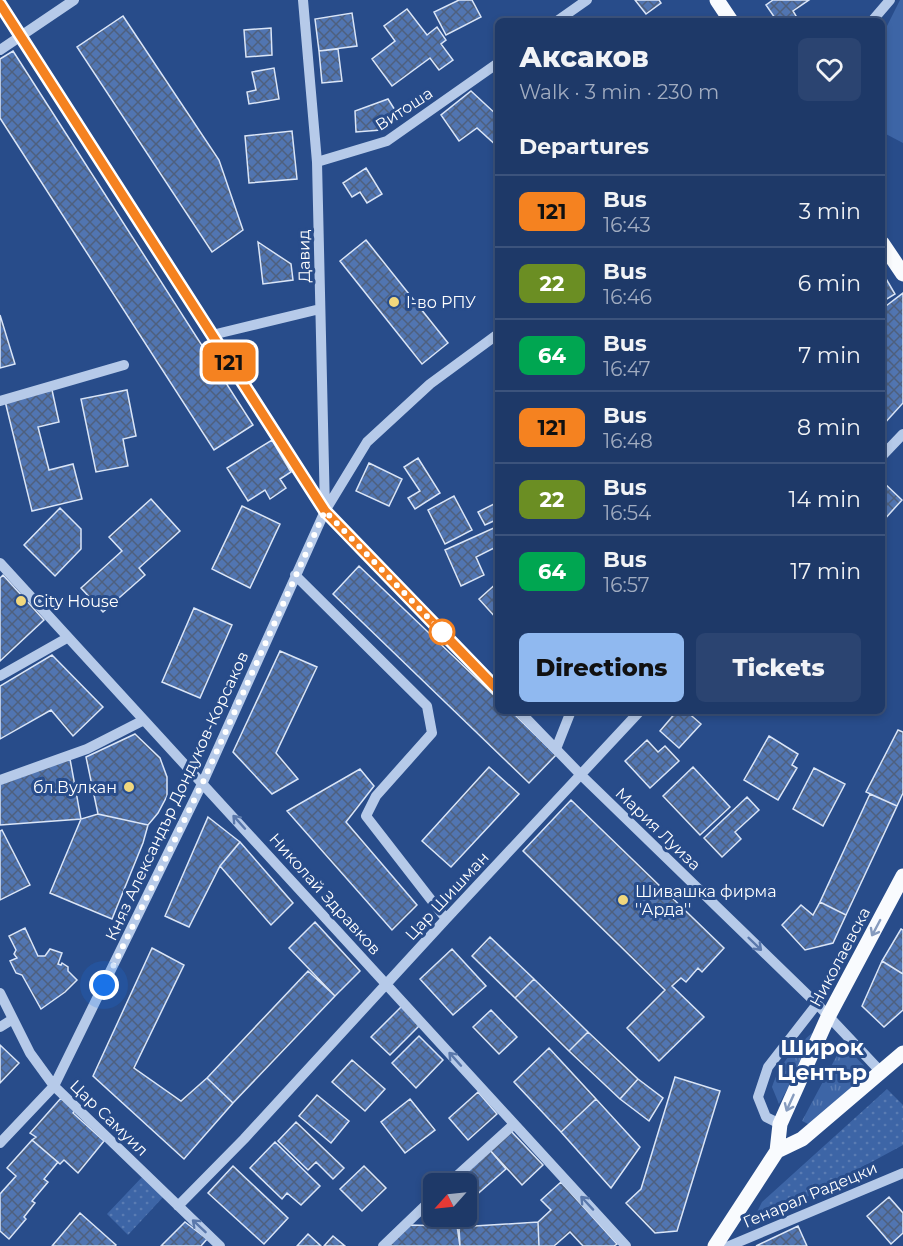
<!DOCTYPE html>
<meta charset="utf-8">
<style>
:root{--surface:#1e3968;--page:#2b4471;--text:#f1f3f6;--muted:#a1acc0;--line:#3c537c;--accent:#90b9f0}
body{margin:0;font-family:Montserrat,sans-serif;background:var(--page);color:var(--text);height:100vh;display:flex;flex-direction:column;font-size:22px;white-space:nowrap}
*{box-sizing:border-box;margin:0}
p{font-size:20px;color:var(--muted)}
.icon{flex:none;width:33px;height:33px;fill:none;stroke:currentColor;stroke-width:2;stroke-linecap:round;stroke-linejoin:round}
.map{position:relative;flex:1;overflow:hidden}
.sheet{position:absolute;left:495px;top:18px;width:390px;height:696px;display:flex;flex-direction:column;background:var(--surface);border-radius:9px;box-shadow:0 3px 9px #0003,0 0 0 2px var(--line)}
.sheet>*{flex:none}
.badge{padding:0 12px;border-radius:9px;font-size:21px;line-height:39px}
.needle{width:39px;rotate:243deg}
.controls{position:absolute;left:423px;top:1173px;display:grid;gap:12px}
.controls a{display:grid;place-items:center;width:54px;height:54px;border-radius:9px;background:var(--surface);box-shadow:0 3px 9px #0003,0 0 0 2px var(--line);font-size:30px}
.you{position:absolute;width:30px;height:30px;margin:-15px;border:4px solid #fff;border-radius:50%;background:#1a73e8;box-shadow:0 0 0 9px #1a73e833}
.map>.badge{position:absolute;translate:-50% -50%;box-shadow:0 0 0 3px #fff}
h2{padding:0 24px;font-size:22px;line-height:54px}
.round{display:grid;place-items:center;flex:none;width:63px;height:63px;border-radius:9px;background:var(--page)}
.head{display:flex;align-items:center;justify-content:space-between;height:102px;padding:0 24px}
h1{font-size:28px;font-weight:800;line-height:45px}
.action{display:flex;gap:12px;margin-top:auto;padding:12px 24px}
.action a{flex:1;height:69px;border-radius:9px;background:var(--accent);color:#111;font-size:24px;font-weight:800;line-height:69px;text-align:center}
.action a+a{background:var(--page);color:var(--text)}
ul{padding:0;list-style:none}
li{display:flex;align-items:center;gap:18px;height:72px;padding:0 24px;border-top:2px solid var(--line)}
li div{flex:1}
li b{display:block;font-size:22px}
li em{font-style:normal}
li .badge{min-width:66px;font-weight:700;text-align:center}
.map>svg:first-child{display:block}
.grass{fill:url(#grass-tufts)}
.park{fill:url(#park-dots)}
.pitch{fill:#3d65a6}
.building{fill:url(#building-cross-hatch);stroke:#dae5f7;stroke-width:1.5}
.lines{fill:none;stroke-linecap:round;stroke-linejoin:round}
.minor{stroke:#b6cae9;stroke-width:10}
.major{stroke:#f9fbfe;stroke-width:15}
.oneway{stroke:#5a78ab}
.oneway2{stroke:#869bbe}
.line-casing{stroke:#fff;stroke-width:14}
.line{stroke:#f58220;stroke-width:9}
.walk{stroke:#fff;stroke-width:6;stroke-dasharray:0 10.8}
.poi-dot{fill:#f1d77d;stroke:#284c8a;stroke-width:2}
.stop-dot{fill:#fff;stroke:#f58220;stroke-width:3}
.labels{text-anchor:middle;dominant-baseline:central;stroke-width:6;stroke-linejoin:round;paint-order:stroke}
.street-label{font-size:16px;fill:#fff;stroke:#284c8a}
.poi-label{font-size:16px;fill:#fff;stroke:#284c8a;text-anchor:start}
.district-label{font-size:22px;font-weight:bold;fill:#fff;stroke:#284c8a}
</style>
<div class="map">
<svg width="903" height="1246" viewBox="0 0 903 1246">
<defs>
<pattern id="grass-tufts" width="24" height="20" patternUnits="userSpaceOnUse" patternTransform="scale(1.5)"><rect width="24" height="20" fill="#3d65a6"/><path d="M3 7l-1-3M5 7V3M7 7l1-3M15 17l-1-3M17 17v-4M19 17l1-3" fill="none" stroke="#5a7cb3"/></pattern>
<pattern id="park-dots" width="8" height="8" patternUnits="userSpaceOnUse" patternTransform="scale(1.5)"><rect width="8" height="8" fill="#3d65a6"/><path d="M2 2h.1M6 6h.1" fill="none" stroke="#5a7cb3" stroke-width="1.8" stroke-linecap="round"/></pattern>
<pattern id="building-cross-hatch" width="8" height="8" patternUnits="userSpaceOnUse" patternTransform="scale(1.5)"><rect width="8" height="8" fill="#5175b1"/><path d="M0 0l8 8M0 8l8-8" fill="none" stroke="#4e607e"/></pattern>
</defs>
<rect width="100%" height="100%" fill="#284c8a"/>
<path class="grass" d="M 823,1024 L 779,1104 L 772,1087 C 781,1059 801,1042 823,1024 Z
M 843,1044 L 872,1074 L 810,1125 L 802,1121 Z"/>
<path class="park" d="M 887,1089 L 903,1105 L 903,1145 L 749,1228 L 762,1202 Z
M 144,1175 L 165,1195 L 128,1235 L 107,1214 Z"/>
<path class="pitch" d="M 900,0 L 903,0 L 903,143 L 882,132 L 882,36 Z"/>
<path class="building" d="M 459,0 L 472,0 L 481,17 L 446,35 L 434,12 Z
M 635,0 L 659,0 L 661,3 L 646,14 Z
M 773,0 L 809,0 L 793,11 L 799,21 L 777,21 L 766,5 Z
M 407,9 L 427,35 L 437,27 L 446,40 L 441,44 L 453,60 L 439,70 L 430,58 L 392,86 L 372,59 L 395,41 L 384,26 Z
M 352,13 L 357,46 L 319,51 L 315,19 Z
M 123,16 L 219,160 L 243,230 L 212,252 L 77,47 Z
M 271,28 L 272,55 L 246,57 L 244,30 Z
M 338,49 L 342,81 L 322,83 L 319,51 Z
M 13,51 L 253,425 L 214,450 L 0,118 L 0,59 Z
M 274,68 L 279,99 L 249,104 L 247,92 L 256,90 L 252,72 Z
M 471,91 L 498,116 L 498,147 L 477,128 L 459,141 L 441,115 Z
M 388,99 L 400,118 L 381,130 L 356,132 L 355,111 Z
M 292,131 L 297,179 L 249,183 L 245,136 Z
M 366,168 L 382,194 L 367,203 L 360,192 L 352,197 L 343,183 Z
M 366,240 L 448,343 L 422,364 L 340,261 Z
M 258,242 L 291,264 L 293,280 L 263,284 Z
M 885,277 L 895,294 L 882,302 L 882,279 Z
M 903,293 L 903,403 L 882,426 L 882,309 Z
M 0,315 L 15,364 L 0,368 Z
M 52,390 L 59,422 L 38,427 L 49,470 L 73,464 L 82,499 L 32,511 L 5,401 Z
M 127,390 L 136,436 L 123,439 L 128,466 L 96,472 L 81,399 Z
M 272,440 L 291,472 L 280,479 L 286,488 L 270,499 L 265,490 L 248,501 L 227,468 Z
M 418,458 L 440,493 L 415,509 L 408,498 L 420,491 L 404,467 Z
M 369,463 L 402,479 L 389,506 L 356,491 Z
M 882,481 L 902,500 L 882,522 Z
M 454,496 L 472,530 L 445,544 L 428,510 Z
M 151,499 L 180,531 L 139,568 L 145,575 L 103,612 L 81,588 L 122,551 L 109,537 Z
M 498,502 L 498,519 L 485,525 L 478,512 Z
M 242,506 L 280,524 L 250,588 L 212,569 Z
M 60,508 L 81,529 L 81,549 L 55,576 L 24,545 Z
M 496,527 L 498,531 L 498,546 L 476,557 L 484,575 L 461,586 L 445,550 Z
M 359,566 L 498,699 L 498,711 L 511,711 L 556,755 L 529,783 L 333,594 Z
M 3,575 L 44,620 L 0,661 L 0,578 Z
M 498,582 L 498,619 L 497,619 L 479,599 Z
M 194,608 L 232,625 L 200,698 L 162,682 Z
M 280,651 L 317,667 L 276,753 L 298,779 L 272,794 L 233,752 Z
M 52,655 L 103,707 L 73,736 L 51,710 L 0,739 L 0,686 Z
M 677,711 L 686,711 L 701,724 L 679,748 L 660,731 Z
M 898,730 L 903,732 L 903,793 L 897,806 L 866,792 Z
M 135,734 L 160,758 L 167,777 L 167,796 L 158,813 L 148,825 L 98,814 L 86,757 Z
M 769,736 L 798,754 L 792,765 L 797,768 L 778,800 L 744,780 Z
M 647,740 L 658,752 L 665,746 L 679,761 L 650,788 L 625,761 Z
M 70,759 L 81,819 L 0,825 L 0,782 Z
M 489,767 L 519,794 L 451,867 L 422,841 Z
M 693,767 L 730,807 L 700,835 L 663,796 Z
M 814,768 L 845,784 L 823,826 L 793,809 Z
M 360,769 L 374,786 L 346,822 L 417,905 L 392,930 L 287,811 Z
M 870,794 L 897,806 L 846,915 L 820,902 Z
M 747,797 L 759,810 L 735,832 L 741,839 L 722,857 L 704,838 Z
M 571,800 L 724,948 L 702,972 L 698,968 L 686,982 L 681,978 L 672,986 L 704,1017 L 659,1061 L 627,1028 L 665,990 L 523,851 Z
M 98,814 L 148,825 L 143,843 L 112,919 L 50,893 L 81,819 Z
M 208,817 L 240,842 L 220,866 L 189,927 L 165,916 Z
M 2,830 L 30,885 L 0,900 L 0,831 Z
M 240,842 L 293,903 L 271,925 L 220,866 Z
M 820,902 L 846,915 L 833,943 L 805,950 L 782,925 L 801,905 L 813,915 Z
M 315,922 L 360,971 L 335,996 L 289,948 Z
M 25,928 L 38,956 L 45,956 L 50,949 L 62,953 L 58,964 L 61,965 L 62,963 L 68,967 L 68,971 L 77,980 L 65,992 L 41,1009 L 22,975 L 16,973 L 10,961 L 17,958 L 14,954 L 16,950 L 9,936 Z
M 901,929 L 903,930 L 903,974 L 882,961 Z
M 490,937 L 534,979 L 515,998 L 472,956 Z
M 152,948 L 184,965 L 134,1068 L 181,1101 L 207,1078 L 233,1103 L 184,1159 L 93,1076 Z
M 452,949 L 486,986 L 453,1015 L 420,979 Z
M 882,961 L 903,974 L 903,1010 L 884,1027 L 862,1006 Z
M 308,971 L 335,996 L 233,1103 L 207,1078 Z
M 534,979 L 588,1032 L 569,1051 L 515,998 Z
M 402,1006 L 420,1025 L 390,1055 L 371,1037 Z
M 491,1010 L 517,1037 L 499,1054 L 473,1027 Z
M 588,1032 L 638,1079 L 620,1099 L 569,1051 Z
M 419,1036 L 443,1060 L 416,1088 L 392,1063 Z
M 0,1045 L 19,1063 L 0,1083 Z
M 549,1048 L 596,1099 L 561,1132 L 514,1082 Z
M 352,1060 L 385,1089 L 365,1111 L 332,1082 Z
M 675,1077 L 720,1091 L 677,1231 L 655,1233 L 626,1203 L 641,1189 Z
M 638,1079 L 663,1098 L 649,1121 L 620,1099 Z
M 478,1092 L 497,1114 L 468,1140 L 449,1118 Z
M 317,1095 L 349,1121 L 331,1143 L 299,1116 Z
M 61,1098 L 75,1110 L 73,1113 L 104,1141 L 78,1173 L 64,1160 L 60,1164 L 32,1140 L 36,1137 L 30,1133 Z
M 410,1099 L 435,1130 L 405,1153 L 381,1122 Z
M 596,1099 L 640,1147 L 611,1188 L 561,1132 Z
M 296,1122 L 344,1168 L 333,1179 L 316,1162 L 308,1170 L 278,1141 Z
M 510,1130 L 543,1165 L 522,1185 L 489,1149 Z
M 32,1140 L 58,1162 L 44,1179 L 48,1182 L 32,1201 L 35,1203 L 24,1217 L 26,1219 L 9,1239 L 0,1231 L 0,1194 L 16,1176 L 7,1168 Z
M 275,1142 L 320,1186 L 301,1205 L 287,1193 L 282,1199 L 250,1168 Z
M 489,1149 L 506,1169 L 466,1204 L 466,1184 L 450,1184 Z
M 233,1166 L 288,1218 L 264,1244 L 208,1193 Z
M 364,1166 L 386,1188 L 362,1211 L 340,1189 Z
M 561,1182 L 617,1244 L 614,1246 L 583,1246 L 570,1232 L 554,1246 L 539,1246 L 538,1222 L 551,1210 L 541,1200 Z
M 889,1197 L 903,1213 L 903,1233 L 891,1244 L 867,1216 Z
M 80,1213 L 116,1245 L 115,1246 L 52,1246 Z
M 185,1222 L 207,1239 L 201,1246 L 161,1246 Z
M 538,1222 L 539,1246 L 460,1246 L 459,1227 Z
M 405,1225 L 457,1226 L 460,1246 L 388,1246 Z
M 798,1226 L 807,1246 L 756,1246 Z
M 308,1234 L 321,1246 L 297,1246 Z
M 333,1236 L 345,1246 L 324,1246 Z"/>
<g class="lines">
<path class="minor" d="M 303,0 L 317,162 L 325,511
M 0,4 L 325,511 L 498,690
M 557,21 L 587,0
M 872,21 L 890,0
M 0,50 L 74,0
M 317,162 L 387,141 L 498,63
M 212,335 L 320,309
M 0,401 L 124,365
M 882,456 L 903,434
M 0,563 L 626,1246
M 295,575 L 427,706 L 432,733 L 376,796 L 366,816 L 446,919
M 0,676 L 67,638
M 519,711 L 581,775 L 817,1004 L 881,1072
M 556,749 L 571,711
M 0,780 L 87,749 L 144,720
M 0,993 L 30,1053 L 54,1086 L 220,1246
M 0,1027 L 13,1019
M 780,1124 L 766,1117 L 758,1097 L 768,1067 L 817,1004
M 0,1143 L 54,1086 L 203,782 L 325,511 L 367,442 L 430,384 L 498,334
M 448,1184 L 514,1124
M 178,1206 L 244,1139 L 446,919 L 640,711
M 383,1246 L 434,1197
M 729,1246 L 903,1173"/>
<path class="major" d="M 717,0 L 731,21
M 882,243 L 903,274
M 777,1151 L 802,1139 L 903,1053
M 715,1246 L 777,1151 L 780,1124 L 828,1017 L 903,876"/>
</g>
<defs><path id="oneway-shaft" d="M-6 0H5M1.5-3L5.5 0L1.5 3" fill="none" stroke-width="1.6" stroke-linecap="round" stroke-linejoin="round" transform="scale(1.5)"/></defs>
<g class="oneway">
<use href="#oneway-shaft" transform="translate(239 822) rotate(-132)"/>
<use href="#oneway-shaft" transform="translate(755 944) rotate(44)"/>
<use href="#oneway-shaft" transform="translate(455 1059) rotate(-132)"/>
<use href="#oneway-shaft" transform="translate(587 1203) rotate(-133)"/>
<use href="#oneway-shaft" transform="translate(199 1226) rotate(-137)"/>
</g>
<g class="oneway2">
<use href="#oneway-shaft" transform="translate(876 928) rotate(118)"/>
<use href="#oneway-shaft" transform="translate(790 1103) rotate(114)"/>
</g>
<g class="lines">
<defs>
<path id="line" d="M 0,4 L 325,511 L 498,690"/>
</defs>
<use href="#line" class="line-casing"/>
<use href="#line" class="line"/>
<path class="walk" d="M 104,985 L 203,782 L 325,511 L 442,632"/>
</g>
<g class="poi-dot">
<circle cx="394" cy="302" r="6"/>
<circle cx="21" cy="601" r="6"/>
<circle cx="129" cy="787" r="6"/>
<circle cx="623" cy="900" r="6"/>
</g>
<circle class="stop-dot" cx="442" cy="632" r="12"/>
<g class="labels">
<g class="street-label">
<text transform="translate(404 109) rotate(-33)">Витоша</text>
<text transform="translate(304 256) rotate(-91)">Давид</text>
<text transform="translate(177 796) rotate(-65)">Княз Александър Дондуков-Корсаков</text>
<text transform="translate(658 829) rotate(44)">Мария Луиза</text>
<text transform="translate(325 894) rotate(48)">Николай Здравков</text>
<text transform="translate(447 896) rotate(-47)">Цар Шишман</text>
<text transform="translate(840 957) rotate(-62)">Николаевска</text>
<text transform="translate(109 1118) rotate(44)">Цар Самуил</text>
<text transform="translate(810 1195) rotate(-23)">Генарал Радецки</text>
</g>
<g class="poi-label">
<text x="406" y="302">I-во РПУ</text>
<text x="33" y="601">City House</text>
<text x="117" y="787" text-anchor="end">бл.Вулкан</text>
<text x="635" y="891">Шивашка фирма<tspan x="635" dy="18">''Арда''</tspan></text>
</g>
<g class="district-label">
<text x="822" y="1047">Широк<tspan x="822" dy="25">Център</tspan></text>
</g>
</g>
</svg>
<div class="controls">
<a><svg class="needle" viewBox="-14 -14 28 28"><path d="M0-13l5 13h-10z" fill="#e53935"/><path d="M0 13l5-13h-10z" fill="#a1acc0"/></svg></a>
</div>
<div class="you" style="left:104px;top:985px"></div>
<b class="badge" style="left:229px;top:362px;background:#f58220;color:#111">121</b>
<section class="sheet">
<div class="head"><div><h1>Аксаков</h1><p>Walk · 3 min · 230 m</p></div><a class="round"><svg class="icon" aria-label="heart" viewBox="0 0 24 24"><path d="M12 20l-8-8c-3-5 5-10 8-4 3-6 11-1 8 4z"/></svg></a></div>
<h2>Departures</h2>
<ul>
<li><span class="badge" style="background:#f58220;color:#111">121</span><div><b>Bus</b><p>16:43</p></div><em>3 min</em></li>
<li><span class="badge" style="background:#6b8e23;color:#fff">22</span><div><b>Bus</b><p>16:46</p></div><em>6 min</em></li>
<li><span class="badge" style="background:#00a651;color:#fff">64</span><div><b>Bus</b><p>16:47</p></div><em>7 min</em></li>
<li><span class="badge" style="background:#f58220;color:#111">121</span><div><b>Bus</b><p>16:48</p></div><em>8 min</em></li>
<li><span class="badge" style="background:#6b8e23;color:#fff">22</span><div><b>Bus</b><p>16:54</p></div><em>14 min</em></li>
<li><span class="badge" style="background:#00a651;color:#fff">64</span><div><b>Bus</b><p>16:57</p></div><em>17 min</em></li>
</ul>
<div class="action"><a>Directions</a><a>Tickets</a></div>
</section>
</div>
